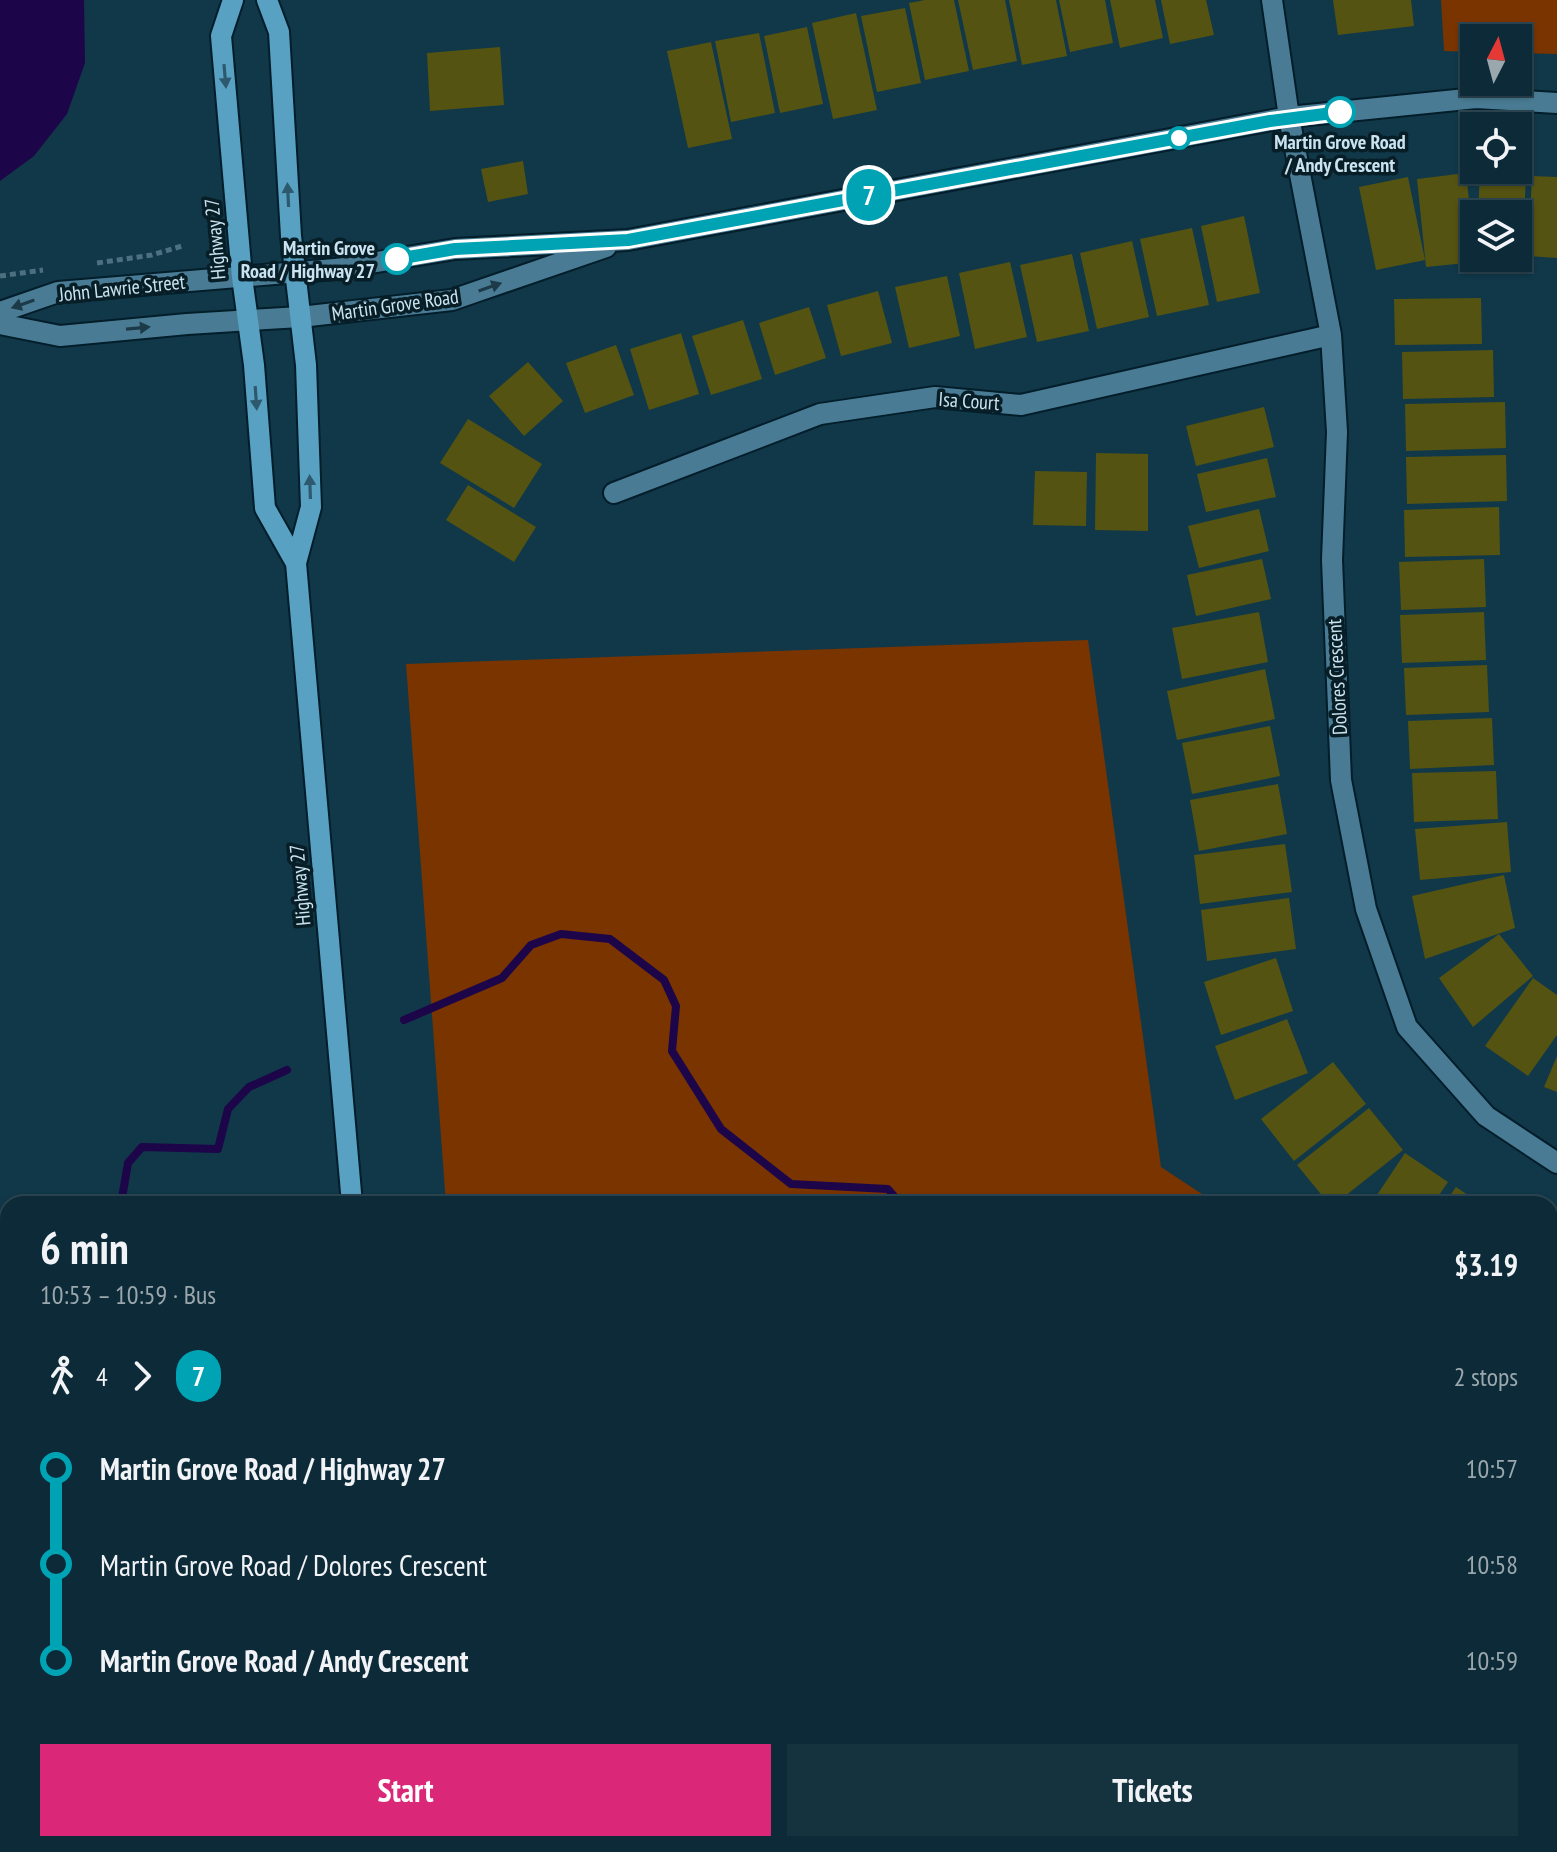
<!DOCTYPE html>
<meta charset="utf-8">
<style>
:root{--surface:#0c2a37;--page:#15323f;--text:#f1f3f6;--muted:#9aa7ad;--line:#2c4652;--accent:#db2777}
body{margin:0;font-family:"PT Sans Narrow",sans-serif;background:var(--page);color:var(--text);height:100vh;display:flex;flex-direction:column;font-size:30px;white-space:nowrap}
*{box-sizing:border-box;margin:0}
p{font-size:26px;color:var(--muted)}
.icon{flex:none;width:44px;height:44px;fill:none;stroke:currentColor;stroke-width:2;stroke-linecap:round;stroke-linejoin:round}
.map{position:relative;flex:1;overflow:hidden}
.panel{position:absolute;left:0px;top:1196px;width:1558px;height:656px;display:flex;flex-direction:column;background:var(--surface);border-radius:24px 24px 0 0;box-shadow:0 2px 6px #0004,0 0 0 2px var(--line)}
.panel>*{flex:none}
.badge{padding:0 16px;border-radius:26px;font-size:28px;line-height:52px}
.needle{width:52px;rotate:6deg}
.buttons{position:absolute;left:1460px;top:24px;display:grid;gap:16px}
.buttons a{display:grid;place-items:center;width:72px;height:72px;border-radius:0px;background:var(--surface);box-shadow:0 2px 6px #0004,0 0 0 2px var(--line);font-size:40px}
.map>.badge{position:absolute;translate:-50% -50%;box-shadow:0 0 0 4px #fff}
.legs{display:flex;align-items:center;gap:12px;height:88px;padding:0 40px;font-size:26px}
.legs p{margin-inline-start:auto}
.summary{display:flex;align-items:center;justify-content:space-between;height:136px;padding:0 40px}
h1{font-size:44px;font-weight:700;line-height:60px}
.button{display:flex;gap:16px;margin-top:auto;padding:16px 40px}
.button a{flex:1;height:92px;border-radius:0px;background:var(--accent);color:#fff;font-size:32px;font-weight:700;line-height:92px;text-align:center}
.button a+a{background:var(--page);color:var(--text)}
ul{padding:0 40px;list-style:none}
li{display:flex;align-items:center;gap:28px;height:96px;font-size:30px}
li i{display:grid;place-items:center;width:12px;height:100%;margin:0 10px;background:currentColor}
li i::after{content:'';width:20px;height:20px;margin:-10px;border:6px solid;border-radius:50%;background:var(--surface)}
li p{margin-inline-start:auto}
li:first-child i{background:linear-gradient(#0000 50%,currentColor 0)}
li:last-child i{background:linear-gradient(currentColor 50%,#0000 0)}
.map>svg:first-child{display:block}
.green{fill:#793400}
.water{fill:#1d054a}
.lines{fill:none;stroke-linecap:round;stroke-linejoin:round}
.stream{stroke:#1d054a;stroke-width:8}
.building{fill:#545311}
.minor-casing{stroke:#031e2a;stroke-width:24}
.major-casing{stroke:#031e2a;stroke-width:24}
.path{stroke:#4d7080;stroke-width:5;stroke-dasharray:6 4;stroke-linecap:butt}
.minor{stroke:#497c94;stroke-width:20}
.major{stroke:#58a1c2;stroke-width:20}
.oneway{fill:#2c596d}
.oneway2{fill:#1c3a48}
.line-1-casing{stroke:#fff;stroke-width:18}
.line-1{stroke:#00a3b4;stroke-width:12}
.stop-1-dot{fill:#fff;stroke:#00a3b4;stroke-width:4}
.labels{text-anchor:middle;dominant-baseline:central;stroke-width:7;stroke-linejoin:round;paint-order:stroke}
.stop-label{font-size:20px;font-weight:bold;fill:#c9e3f0;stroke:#081e27}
.street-label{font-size:20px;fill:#c9e3f0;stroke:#081e27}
</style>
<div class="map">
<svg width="1557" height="1852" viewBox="0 0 1557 1852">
<rect width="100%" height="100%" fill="#103849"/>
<path class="green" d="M 1441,0 L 1557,0 L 1557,54 L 1518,53 L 1518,38 L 1474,38 L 1474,52 L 1444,51 Z
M 1088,640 L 1161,1167 L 1217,1204 L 446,1204 L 406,664 Z
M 1550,1401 L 1557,1403 L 1557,1852 L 1068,1852 L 1068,1844 L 1550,1844 Z"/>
<path class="water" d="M 0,0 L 84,0 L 85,63 L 67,114 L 34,156 L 0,181 Z"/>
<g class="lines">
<path class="stream" d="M 404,1020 L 502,978 L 531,945 L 561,934 L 610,939 L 664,980 L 676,1006 L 672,1051 L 721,1129 L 791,1184 L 888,1189 L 901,1204
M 121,1204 L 128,1163 L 142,1147 L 218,1149 L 228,1109 L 249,1087 L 287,1070
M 0,1296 L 8,1297
M 1197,1844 L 1197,1852"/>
</g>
<path class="building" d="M 925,0 L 954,0 L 969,71 L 925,80 L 909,3 Z
M 958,0 L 1005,0 L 1017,61 L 973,70 Z
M 1009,0 L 1056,0 L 1067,56 L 1022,65 Z
M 1059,0 L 1105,0 L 1113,43 L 1070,52 Z
M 1110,0 L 1155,0 L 1163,38 L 1120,48 Z
M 1161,0 L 1206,0 L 1214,35 L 1170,44 Z
M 1333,0 L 1411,0 L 1414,26 L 1338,35 Z
M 905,8 L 921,83 L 877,92 L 861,16 Z
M 856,13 L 877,110 L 833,119 L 812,23 Z
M 807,27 L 823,104 L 780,113 L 764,36 Z
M 759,33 L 775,113 L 731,122 L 715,41 Z
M 711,42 L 732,139 L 688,148 L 667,51 Z
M 500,47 L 504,105 L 430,111 L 427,53 Z
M 523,161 L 528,194 L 488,202 L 481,169 Z
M 1518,167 L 1526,168 L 1523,261 L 1510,261 L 1510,258 L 1518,258 L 1518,214 L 1478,214 L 1480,170 L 1518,170 Z
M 1466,173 L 1476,262 L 1426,267 L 1417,179 Z
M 1532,176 L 1557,177 L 1557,258 L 1528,256 Z
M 1408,177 L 1425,260 L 1376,270 L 1359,187 Z
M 1244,216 L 1260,293 L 1217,302 L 1201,226 Z
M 1192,228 L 1209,305 L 1157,316 L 1140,239 Z
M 1132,241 L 1149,317 L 1097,329 L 1080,253 Z
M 1072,254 L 1089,331 L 1037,342 L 1020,265 Z
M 1010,262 L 1027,337 L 975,349 L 959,273 Z
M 947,276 L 960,336 L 909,348 L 895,287 Z
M 878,291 L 892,343 L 841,356 L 827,305 Z
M 1481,298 L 1482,344 L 1395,345 L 1394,299 Z
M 809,307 L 826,358 L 775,375 L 759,323 Z
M 743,320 L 762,379 L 711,395 L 692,336 Z
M 681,333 L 699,394 L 649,410 L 630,349 Z
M 616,345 L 634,395 L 585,413 L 566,363 Z
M 1493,350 L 1494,397 L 1403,399 L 1402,352 Z
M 528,362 L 563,401 L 524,436 L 489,396 Z
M 1505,402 L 1506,448 L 1406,451 L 1405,404 Z
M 1264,407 L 1274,447 L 1196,466 L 1186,426 Z
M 468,419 L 542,464 L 514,508 L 440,463 Z
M 1096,453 L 1148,454 L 1148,531 L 1095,530 Z
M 1506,455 L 1507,501 L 1407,504 L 1406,457 Z
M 1267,458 L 1276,497 L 1206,512 L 1197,474 Z
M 1035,471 L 1087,472 L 1086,526 L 1033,525 Z
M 468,485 L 536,527 L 514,562 L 446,520 Z
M 1499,507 L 1500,555 L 1405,557 L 1404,510 Z
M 1259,509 L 1269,551 L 1199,568 L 1188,526 Z
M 1262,559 L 1271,599 L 1196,616 L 1187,575 Z
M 1484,559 L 1486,607 L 1401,610 L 1399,562 Z
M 1259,612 L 1268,662 L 1182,679 L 1172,628 Z
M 1484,612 L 1486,660 L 1402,663 L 1400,615 Z
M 1487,665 L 1489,712 L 1406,715 L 1404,668 Z
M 1265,669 L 1275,719 L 1177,740 L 1167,691 Z
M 1492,718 L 1494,765 L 1410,769 L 1408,721 Z
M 1270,726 L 1280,776 L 1192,794 L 1182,743 Z
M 1496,771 L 1498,819 L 1414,822 L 1412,773 Z
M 1278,784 L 1287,834 L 1199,851 L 1190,800 Z
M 1507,822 L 1511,872 L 1420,880 L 1415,829 Z
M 1285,844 L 1292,892 L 1200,904 L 1194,855 Z
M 1504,875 L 1515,928 L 1425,959 L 1412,896 Z
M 1289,898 L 1296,949 L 1207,961 L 1201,910 Z
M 1499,934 L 1533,976 L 1473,1027 L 1439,978 Z
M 1276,958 L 1293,1011 L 1221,1035 L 1204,982 Z
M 1533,978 L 1557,995 L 1557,1035 L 1528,1076 L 1485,1046 Z
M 1287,1019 L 1308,1073 L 1235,1100 L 1215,1046 Z
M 1557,1056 L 1557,1092 L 1544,1087 Z
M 1333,1062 L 1366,1104 L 1294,1161 L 1261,1119 Z
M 1369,1108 L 1403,1150 L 1335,1204 L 1329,1204 L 1297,1165 Z
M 1405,1153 L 1448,1182 L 1433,1204 L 1371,1204 Z
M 1456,1187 L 1481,1204 L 1444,1204 Z
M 1555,1252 L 1557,1252 L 1557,1330 L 1550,1329 L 1550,1282 Z
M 0,1594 L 6,1616 L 8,1616 L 8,1844 L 177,1844 L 179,1852 L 0,1852 Z
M 953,1844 L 1014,1844 L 1014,1845 L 982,1852 L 954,1852 Z"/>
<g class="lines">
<defs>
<path id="minor" d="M 1272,0 L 1289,117 L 1331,335 L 1337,432 L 1332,560 L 1341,780 L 1366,909 L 1407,1027 L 1486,1116 L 1557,1163
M 0,312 L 58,292 L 335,269 L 455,249 L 628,240 L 1289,117 L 1476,98 L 1557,103
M 0,324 L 60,336 L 187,324 L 300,317 L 452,300 L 606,247
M 614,493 L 820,414 L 935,397 L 1021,405 L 1331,335
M 0,1517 L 8,1517
M 209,1844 L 210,1852
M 860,1844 L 865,1852
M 408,1846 L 431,1844"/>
<path id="major" d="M 233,0 L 221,36 L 242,277 L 254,365 L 265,508 L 296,563
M 267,0 L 279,32 L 291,236 L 306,365 L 311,507 L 296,563 L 352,1204
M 408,1844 L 408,1852"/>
</defs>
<use href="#minor" class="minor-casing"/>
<use href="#major" class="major-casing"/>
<path class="path" d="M 97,263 L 152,255 L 182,246
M 0,276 L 43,270"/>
<use href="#minor" class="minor"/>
<use href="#major" class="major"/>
</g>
<defs><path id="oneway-solid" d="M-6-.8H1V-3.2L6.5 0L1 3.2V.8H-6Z" transform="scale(2)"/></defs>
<g class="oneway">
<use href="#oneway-solid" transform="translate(225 76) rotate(85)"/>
<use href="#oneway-solid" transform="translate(288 195) rotate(-93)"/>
<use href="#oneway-solid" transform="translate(256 398) rotate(86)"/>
<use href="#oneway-solid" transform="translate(310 487) rotate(-92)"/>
</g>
<g class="oneway2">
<use href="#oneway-solid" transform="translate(490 287) rotate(-19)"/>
<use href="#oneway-solid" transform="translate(23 304) rotate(161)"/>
<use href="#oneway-solid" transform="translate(138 328) rotate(-5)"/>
</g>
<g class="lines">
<defs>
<path id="line-1" d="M 397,259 L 455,249 L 628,240 L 1270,121 L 1340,112"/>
</defs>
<use href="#line-1" class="line-1-casing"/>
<use href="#line-1" class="line-1"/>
</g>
<g class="stop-1-dot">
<circle cx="1340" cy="112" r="14"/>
<circle cx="1179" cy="138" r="10"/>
<circle cx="397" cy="259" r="14"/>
</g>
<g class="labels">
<g class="stop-label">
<text x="1340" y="142">Martin Grove Road<tspan x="1340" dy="23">/ Andy Crescent</tspan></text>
<text x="375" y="248" text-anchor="end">Martin Grove<tspan x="375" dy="23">Road / Highway 27</tspan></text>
</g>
<g class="street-label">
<text transform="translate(215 239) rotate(-95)">Highway 27</text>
<text transform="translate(122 288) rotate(-6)">John Lawrie Street</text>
<text transform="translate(395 305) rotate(-8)">Martin Grove Road</text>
<text transform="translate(969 401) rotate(4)">Isa Court</text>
<text transform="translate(1337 677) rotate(-93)">Dolores Crescent</text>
<text transform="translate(300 885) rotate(-95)">Highway 27</text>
</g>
</g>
</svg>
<div class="buttons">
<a><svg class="needle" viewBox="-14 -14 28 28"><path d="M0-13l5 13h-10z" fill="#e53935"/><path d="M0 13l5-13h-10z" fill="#9aa7ad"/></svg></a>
<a><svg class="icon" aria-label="locate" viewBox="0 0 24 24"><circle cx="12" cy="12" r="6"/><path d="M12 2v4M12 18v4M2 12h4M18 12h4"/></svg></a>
<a><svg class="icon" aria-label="layers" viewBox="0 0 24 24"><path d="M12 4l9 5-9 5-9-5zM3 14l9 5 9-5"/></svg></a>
</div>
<b class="badge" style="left:869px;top:195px;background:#00a3b4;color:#fff">7</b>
<section class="panel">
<div class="summary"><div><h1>6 min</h1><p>10:53 – 10:59 · Bus</p></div><b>$3.19</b></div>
<div class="legs"><svg class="icon" aria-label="walk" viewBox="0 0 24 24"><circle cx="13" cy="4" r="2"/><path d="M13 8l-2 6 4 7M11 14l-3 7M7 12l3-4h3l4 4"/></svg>4<svg class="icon" aria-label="forward" viewBox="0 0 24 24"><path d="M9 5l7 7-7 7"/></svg><b class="badge" style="background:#00a3b4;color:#fff">7</b><p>2 stops</p></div>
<ul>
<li><i style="color:#00a3b4"></i><b>Martin Grove Road / Highway 27</b><p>10:57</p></li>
<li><i style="color:#00a3b4"></i><span>Martin Grove Road / Dolores Crescent</span><p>10:58</p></li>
<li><i style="color:#00a3b4"></i><b>Martin Grove Road / Andy Crescent</b><p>10:59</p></li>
</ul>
<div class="button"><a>Start</a><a>Tickets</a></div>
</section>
</div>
